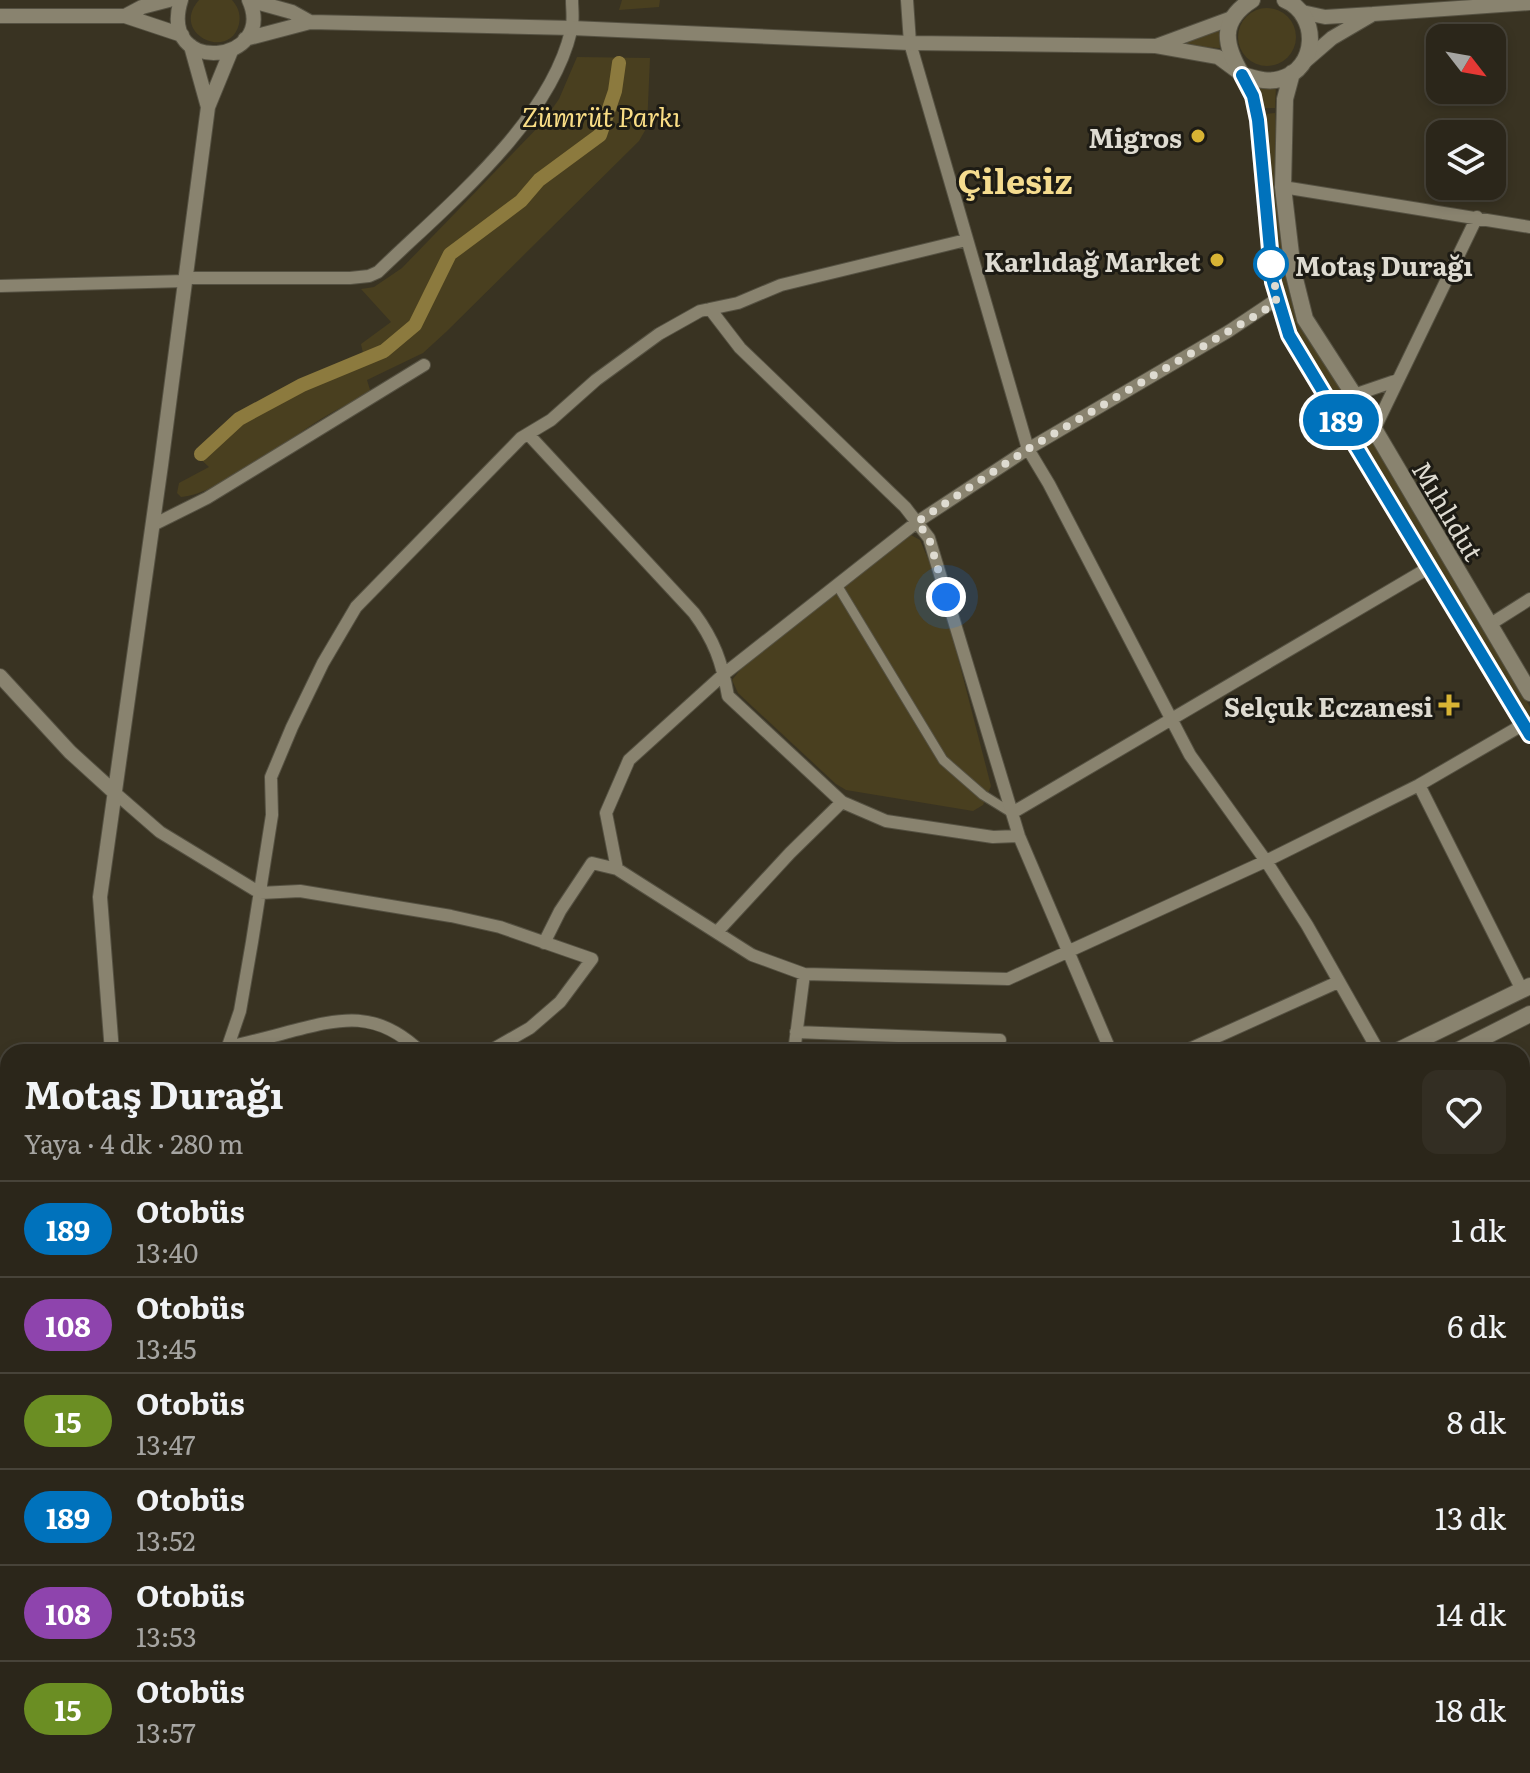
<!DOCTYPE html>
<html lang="tr">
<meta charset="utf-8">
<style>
:root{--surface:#2b261a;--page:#332e23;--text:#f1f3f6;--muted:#a6a5a2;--line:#474339}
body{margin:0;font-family:Literata,serif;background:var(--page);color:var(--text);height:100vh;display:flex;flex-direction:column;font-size:30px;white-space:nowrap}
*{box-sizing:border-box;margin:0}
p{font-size:26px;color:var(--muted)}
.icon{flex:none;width:44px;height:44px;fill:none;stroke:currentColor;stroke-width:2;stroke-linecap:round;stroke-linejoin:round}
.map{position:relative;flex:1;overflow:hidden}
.side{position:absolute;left:0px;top:1044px;width:1530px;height:730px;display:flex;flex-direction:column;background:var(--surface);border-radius:24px 24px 0 0;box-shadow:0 4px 12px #0003,0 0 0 2px var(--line)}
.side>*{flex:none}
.badge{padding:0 16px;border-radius:26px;font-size:28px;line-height:52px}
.needle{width:52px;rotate:121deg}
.buttons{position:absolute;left:1426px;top:24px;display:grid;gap:16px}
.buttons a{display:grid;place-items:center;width:80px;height:80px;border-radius:16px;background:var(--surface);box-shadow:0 4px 12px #0003,0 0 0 2px var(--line);font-size:40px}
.you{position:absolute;width:40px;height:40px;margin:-20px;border:6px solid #fff;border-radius:50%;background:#1a73e8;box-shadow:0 0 0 12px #1a73e833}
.map>.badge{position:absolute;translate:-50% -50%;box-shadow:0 0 0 4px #fff}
.round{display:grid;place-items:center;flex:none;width:84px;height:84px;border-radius:16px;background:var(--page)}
.head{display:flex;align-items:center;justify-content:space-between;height:136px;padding:0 24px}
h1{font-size:38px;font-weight:700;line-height:60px}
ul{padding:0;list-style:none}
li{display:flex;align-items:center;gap:24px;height:96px;padding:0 24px;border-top:2px solid var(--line)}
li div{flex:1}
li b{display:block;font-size:30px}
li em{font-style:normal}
li .badge{min-width:88px;font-weight:700;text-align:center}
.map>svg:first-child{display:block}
.green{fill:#493f1f}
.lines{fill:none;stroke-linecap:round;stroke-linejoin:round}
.canal{stroke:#8c7a3e;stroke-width:14}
.pedestrian-casing{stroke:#555142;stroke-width:11}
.minor-casing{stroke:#555142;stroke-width:14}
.tertiary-casing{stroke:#555142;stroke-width:16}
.secondary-casing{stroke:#555142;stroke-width:18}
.pedestrian{stroke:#89836f;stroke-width:9}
.minor{stroke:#89836f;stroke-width:12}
.tertiary{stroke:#89836f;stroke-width:14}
.secondary{stroke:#89836f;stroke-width:16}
.line-casing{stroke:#fff;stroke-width:18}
.line{stroke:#0072bc;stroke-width:12}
.walk{stroke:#dedbd1;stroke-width:8;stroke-dasharray:0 14.4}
.poi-dot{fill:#d8b434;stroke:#1d1b14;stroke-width:3}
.stop-dot{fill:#fff;stroke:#0072bc;stroke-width:4}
.labels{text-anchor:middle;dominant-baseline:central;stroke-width:6;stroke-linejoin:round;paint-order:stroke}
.park-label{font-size:26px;font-style:italic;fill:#f9dd85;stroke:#1d1b14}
.poi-label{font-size:26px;font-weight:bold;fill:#dedbd1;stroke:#1d1b14;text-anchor:end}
.stop-label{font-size:26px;font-weight:bold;fill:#dedbd1;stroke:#1d1b14;text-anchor:start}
.street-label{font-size:26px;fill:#dedbd1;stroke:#1d1b14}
.district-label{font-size:34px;font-weight:bold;fill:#f5dc8f;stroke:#1d1b14}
</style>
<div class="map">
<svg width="1530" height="1773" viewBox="0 0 1530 1773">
<rect width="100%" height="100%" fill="#393322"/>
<path class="green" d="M 199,0 L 232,0 C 238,7 241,14 239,24 C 230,62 169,34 199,0 Z
M 622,0 L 660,0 L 659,7 L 619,10 Z
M1238 37a29 29 0 1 1 58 0a29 29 0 1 1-58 0Z
M 1219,31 L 1220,48 L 1167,45 Z
M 577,57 L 650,58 L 647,127 L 639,141 L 446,332 L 423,353 L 367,380 L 371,393 C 354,401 337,409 321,419 C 287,440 219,494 181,497 L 177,493 L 179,483 L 209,467 L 196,455 L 234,420 L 300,383 L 363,353 L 361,344 L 391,322 L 361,289 L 374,287 L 402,268 L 543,122 L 559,99 Z
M 1255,83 L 1276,85 L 1275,108 L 1265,108 Z
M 1275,113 L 1284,262 L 1287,285 L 1296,311 L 1530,707 L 1530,721 L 1300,338 L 1280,282 L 1265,114 Z
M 911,535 L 920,540 L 939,584 L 991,786 L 983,805 L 973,811 L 846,790 L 836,784 L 738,693 L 732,680 L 746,663 Z"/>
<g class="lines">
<path class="canal" d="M 201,454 L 239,419 L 302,385 L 384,351 L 415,325 L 450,254 L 521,201 L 539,180 L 600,135 L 615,91 L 619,63"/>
<defs>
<path id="pedestrian" d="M 837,585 L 943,760 L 983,795 L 1012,813"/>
<path id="minor" d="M 907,0 L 910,43 L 1028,449 L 1049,484 L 1190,755 L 1266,861 L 1307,925 L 1379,1052
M 1283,187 L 1530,227
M 185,278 L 350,278 L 369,276 L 378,272 C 445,207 549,124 571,31 C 574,21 572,10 572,0
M 0,286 L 185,281
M 710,309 L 740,348 L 905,507 L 929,538 L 1019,836 L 1111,1052
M 1354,395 L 1398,380
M 1374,430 L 1477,217
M 528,434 L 694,613 C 714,640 722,662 728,696 L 842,802
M 153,525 L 207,498 L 424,365
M 1489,625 L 1530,599
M 1419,785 L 1522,990
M 114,792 L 160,832 L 260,893 L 300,891 L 451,916 L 500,927 L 592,959 L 560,1002 L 530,1028 L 488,1052
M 1012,813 L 1430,567
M 617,869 L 606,813 L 629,760 L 724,674 L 917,522 L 1028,449 L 1229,331 L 1277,299
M 717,932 L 790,853 L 842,802 L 886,821 L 993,837 L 1019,836
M 544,943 L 560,911 L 592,863 L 617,869 L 752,955 L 804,974 L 1008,979 L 1266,861 L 1419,785 L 1524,724
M 796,1032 L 1000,1040
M 228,1047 C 248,1042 268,1038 288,1032 C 342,1018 376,1009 421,1052
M 226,1052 L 240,1011 L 252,942 L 272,815 L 271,777 L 292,727 L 323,663 L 356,607 L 521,438 L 551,420 L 596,380 L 659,334 L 700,311 L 738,303 L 781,285 L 966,240
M 794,1052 L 804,974
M 1183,1052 L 1338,982
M 1522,1238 L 1530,1245
M 1522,1297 L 1530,1293
M 0,1421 L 8,1428
M 1522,1445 L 1530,1449
M 0,1451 L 8,1450
M 1522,1567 L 1530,1568
M 0,1701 L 8,1704
M 1522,1706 L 1530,1706
M 330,1766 L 331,1773
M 447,1766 L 447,1773
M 906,1766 L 907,1773
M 554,1773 L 555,1766
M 751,1773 L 752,1766"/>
<path id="tertiary" d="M 169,0 L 142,7 L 125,16 L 182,35
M 181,0 C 157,77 278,64 249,0
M 1302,12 L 1325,17 L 1373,14 L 1332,38 L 1303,63
M 1373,14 L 1530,3
M 0,16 L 125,16
M 1232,18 L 1156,46 L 1218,57 L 1241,74
M 310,22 L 572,28 L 910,43 L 1156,46
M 245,39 L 310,22 L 292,12 L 249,0
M 191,46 L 208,107 L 231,51
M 0,676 L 70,752 L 114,792
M 112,1052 L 100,897 L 161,465 L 208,107
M 1522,1179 L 1530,1177
M 1195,1766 L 1201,1773
M 1415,1766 L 1458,1773
M 1167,1773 L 1173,1766
M 1234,1773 L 1264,1766"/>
<path id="secondary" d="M 1252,0 C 1219,21 1224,45 1242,75 C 1254,78 1267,83 1280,79 C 1318,69 1320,15 1285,0
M 1292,73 L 1285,99 L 1283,187 L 1293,271 L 1305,319 L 1354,395 L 1530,693
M 1242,75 L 1253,96 L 1258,120 L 1273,282 L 1289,335 L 1530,735
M 1395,1052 L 1530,986
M 1455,1052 L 1530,1014
M 0,1263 L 8,1261
M 0,1301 L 8,1300
M 82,1766 L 83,1773"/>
</defs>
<use href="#pedestrian" class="pedestrian-casing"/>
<use href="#minor" class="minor-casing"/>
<use href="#tertiary" class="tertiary-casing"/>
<use href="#secondary" class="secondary-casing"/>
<use href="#pedestrian" class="pedestrian"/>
<use href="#minor" class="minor"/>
<use href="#tertiary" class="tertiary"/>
<use href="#secondary" class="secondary"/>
</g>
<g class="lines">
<defs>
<path id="line" d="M 1242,75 L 1253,96 L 1258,120 L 1273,282 L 1289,335 L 1530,735"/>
</defs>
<use href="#line" class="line-casing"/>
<use href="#line" class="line"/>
<path class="walk" d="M 946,597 L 929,538 L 917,522 L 1028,449 L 1265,310 L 1277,299 L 1270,253 L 1271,264"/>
</g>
<g class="poi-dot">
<circle cx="1198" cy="136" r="8"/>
<circle cx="1217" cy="260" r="8"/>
<path d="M1445 693h8v8h8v8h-8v8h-8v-8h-8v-8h8z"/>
</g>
<circle class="stop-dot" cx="1271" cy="264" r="16"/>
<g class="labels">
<g class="park-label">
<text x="601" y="115">Zümrüt Parkı</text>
</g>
<g class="poi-label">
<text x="1182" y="136">Migros</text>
<text x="1201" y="260">Karlıdağ Market</text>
<text x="1433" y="705">Selçuk Eczanesi</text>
</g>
<g class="stop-label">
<text x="1295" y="264">Motaş Durağı</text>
</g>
<g class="street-label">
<text transform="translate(1449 510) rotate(59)">Mıhlıdut</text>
</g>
<g class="district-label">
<text x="1015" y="179">Çilesiz</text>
</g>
</g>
</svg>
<div class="buttons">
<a><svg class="needle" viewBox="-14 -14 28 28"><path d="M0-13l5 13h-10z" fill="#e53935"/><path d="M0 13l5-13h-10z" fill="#a6a5a2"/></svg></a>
<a><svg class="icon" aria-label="layers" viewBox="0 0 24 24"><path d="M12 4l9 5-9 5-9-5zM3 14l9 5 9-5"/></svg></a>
</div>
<div class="you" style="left:946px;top:597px"></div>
<b class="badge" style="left:1341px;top:420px;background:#0072bc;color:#fff">189</b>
<section class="side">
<div class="head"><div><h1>Motaş Durağı</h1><p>Yaya · 4 dk · 280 m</p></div><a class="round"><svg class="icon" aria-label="heart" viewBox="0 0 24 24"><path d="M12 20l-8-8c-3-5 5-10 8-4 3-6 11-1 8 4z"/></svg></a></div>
<ul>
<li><span class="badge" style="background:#0072bc;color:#fff">189</span><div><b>Otobüs</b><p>13:40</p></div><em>1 dk</em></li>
<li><span class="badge" style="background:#8e44ad;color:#fff">108</span><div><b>Otobüs</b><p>13:45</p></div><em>6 dk</em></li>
<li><span class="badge" style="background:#6b8e23;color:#fff">15</span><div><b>Otobüs</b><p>13:47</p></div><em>8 dk</em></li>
<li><span class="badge" style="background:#0072bc;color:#fff">189</span><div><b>Otobüs</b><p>13:52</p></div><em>13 dk</em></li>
<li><span class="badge" style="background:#8e44ad;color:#fff">108</span><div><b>Otobüs</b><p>13:53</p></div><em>14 dk</em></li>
<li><span class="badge" style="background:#6b8e23;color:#fff">15</span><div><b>Otobüs</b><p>13:57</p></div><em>18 dk</em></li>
</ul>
</section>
</div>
